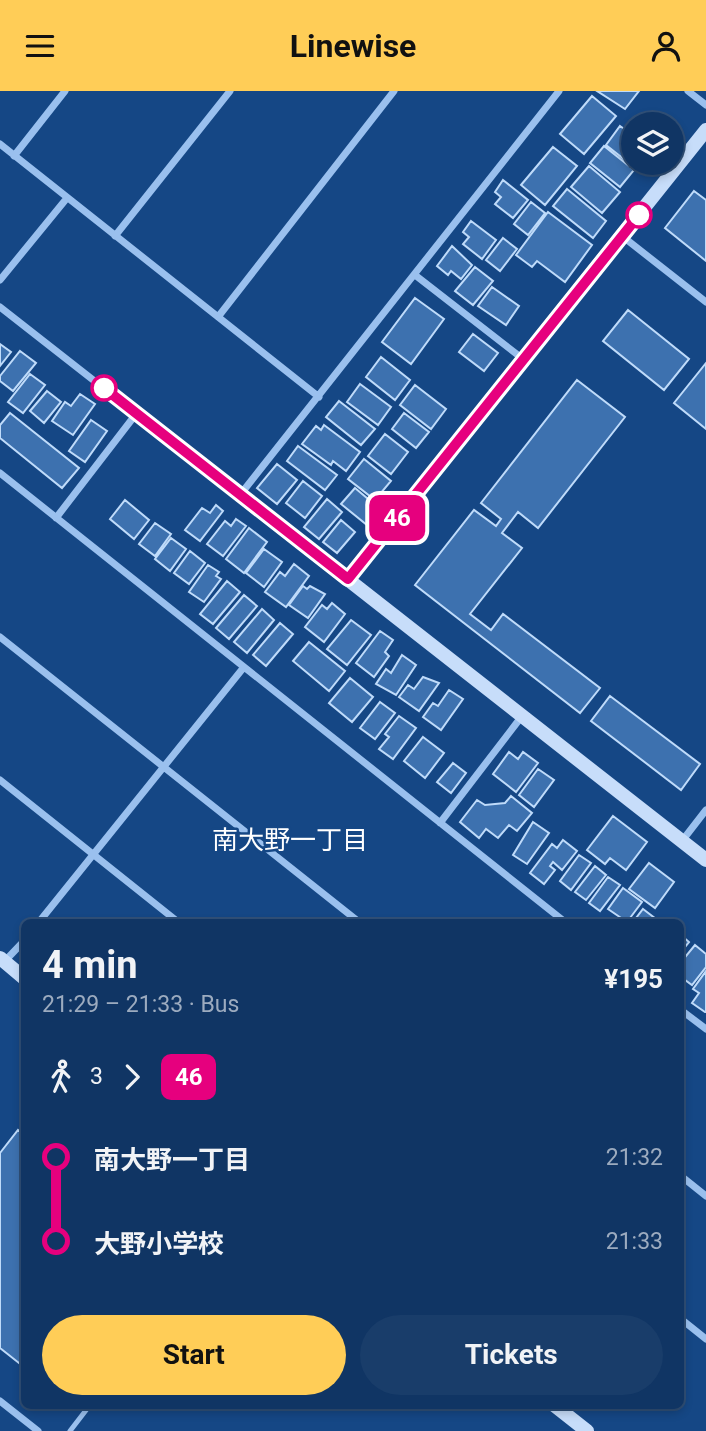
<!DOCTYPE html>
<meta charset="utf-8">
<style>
:root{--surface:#103564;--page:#193d6a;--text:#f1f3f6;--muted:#9cabbf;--line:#305078;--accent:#ffcd57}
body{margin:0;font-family:Roboto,"Noto Sans JP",sans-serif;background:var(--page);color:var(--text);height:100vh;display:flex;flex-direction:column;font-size:26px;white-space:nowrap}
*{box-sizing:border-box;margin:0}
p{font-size:23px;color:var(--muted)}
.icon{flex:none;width:38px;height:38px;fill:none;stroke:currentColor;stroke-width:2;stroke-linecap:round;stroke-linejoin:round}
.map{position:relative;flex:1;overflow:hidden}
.details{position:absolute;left:21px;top:828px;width:663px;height:490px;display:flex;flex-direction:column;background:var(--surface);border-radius:10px;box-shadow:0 4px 10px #0003,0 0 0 2px var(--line)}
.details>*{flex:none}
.badge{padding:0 14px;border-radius:10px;font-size:24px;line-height:46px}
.controls{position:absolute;left:621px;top:21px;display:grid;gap:14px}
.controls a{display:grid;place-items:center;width:63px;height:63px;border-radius:50%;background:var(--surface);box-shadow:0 4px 10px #0003,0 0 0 2px var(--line);font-size:35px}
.map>.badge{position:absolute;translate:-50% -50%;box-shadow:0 0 0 4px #fff}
.legs{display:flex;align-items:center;gap:10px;height:77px;padding:0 21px;font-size:23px}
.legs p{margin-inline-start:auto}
.overview{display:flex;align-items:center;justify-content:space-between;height:119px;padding:0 21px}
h1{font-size:38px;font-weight:700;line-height:52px}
.action{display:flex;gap:14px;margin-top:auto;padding:14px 21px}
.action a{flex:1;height:80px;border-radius:42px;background:var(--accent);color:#111;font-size:28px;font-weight:700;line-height:80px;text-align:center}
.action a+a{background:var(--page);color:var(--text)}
ul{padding:0 21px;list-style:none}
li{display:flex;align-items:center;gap:24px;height:84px;font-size:26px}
li i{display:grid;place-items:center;width:10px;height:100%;margin:0 9px;background:currentColor}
li i::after{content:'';width:18px;height:18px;margin:-9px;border:5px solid;border-radius:50%;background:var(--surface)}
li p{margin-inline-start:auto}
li:first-child i{background:linear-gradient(#0000 50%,currentColor 0)}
li:last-child i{background:linear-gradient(currentColor 50%,#0000 0)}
header{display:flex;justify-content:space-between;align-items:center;height:91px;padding:0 21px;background:var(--accent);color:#111;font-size:32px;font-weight:700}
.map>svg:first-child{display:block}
.building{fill:#3d71af;stroke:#bfdbfa;stroke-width:2}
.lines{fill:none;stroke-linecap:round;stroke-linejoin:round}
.lane{stroke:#9ac0ee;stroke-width:5}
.street{stroke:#9ac0ee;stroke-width:7}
.secondary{stroke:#c7ddfa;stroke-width:14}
.line-1-casing{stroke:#fff;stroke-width:16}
.line-1{stroke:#e6007e;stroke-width:10}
.stop-1-dot{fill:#fff;stroke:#e6007e;stroke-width:3.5}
.labels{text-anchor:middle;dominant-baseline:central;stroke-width:5;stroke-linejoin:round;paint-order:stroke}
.neighbourhood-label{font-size:26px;fill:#fff;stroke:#154785}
</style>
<header><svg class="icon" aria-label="menu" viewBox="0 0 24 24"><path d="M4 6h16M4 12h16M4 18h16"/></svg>Linewise<svg class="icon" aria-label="person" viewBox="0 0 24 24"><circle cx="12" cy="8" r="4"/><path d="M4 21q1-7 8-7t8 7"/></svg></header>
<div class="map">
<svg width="706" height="1340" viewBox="0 0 706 1340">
<rect width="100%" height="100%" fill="#154785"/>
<path class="building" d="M 597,0 L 639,0 L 625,18 Z
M 592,5 L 616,25 L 584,63 L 560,43 Z
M 620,35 L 634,45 L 634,72 L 646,72 L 639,80 L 606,54 Z
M 604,55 L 634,79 L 620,96 L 590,72 Z
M 553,56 L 577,75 L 545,114 L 521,94 Z
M 589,75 L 620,101 L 602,122 L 571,96 Z
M 503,89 L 528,109 L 513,127 L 495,113 L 501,106 L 495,101 Z
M 567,98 L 606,130 L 593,147 L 553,115 Z
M 694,100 L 706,109 L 706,170 L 665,137 Z
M 531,111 L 545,122 L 528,144 L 514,133 Z
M 548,121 L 592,154 L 565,191 L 537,170 L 532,176 L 516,164 Z
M 471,130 L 496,149 L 482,168 L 463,153 L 469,146 L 463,141 Z
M 503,147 L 517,158 L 500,180 L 486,169 Z
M 452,155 L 472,174 L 461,188 L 451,180 L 448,184 L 437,175 Z
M 475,176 L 493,190 L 473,214 L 455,200 Z
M 492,196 L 519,215 L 506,234 L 478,215 Z
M 415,207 L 444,228 L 411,273 L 382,251 Z
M 628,219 L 689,268 L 664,299 L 603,250 Z
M 473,243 L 498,262 L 484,280 L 459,261 Z
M 0,253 L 11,261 L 0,275 Z
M 20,260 L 36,272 L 13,300 L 0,290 L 0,285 Z
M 381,266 L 410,289 L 395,309 L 366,286 Z
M 706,272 L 706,338 L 674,312 Z
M 30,283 L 45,294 L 23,322 L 8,311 Z
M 577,289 L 625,326 L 538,437 L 518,421 L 502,442 L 522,457 L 470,523 L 491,539 L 503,523 L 600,597 L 580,622 L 415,494 L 474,419 L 496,435 L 501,428 L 481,412 Z
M 360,293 L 391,316 L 378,334 L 347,311 Z
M 415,294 L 446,318 L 431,338 L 400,314 Z
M 47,300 L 61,311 L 44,332 L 30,320 Z
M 80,303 L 95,313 L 73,344 L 52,330 L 65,311 L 71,315 Z
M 339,310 L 375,338 L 361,354 L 326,326 Z
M 10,322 L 79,377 L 62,397 L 0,347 L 0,334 Z
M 404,322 L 429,341 L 416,357 L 392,338 Z
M 91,329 L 107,340 L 85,371 L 69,360 Z
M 324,334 L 360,361 L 346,380 L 333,370 L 331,374 L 302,353 L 316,335 L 321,339 Z
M 385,343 L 408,361 L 391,383 L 368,365 Z
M 298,355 L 337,384 L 325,399 L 287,370 Z
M 364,368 L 391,390 L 375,409 L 348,388 Z
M 277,373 L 297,389 L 277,413 L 257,397 Z
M 303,390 L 322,405 L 305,427 L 286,412 Z
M 355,397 L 380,418 L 367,434 L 341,413 Z
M 327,408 L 342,421 L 319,448 L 304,436 Z
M 125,409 L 149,429 L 134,448 L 110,428 Z
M 216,414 L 223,420 L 200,450 L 185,439 L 202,417 L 210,422 Z
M 236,428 L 246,435 L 223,465 L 207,453 L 225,430 L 231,435 Z
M 341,429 L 355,441 L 337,462 L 323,451 Z
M 155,432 L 171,443 L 155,465 L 139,453 Z
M 249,437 L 267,451 L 244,482 L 226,468 Z
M 171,447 L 186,458 L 170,480 L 155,468 Z
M 264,458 L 282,471 L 264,496 L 246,482 Z
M 190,460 L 205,472 L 189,493 L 174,482 Z
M 294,473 L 309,485 L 286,516 L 265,501 L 280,481 L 285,485 Z
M 208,474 L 219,481 L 216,485 L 221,488 L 204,511 L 189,501 Z
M 227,490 L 240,501 L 213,533 L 200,523 Z
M 303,495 L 307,498 L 310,495 L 325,503 L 308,527 L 289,514 Z
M 244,504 L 257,515 L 229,548 L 216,537 Z
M 332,512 L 345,523 L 324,551 L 305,536 L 322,514 L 327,518 Z
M 262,518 L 274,529 L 247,562 L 234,551 Z
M 351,529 L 371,544 L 347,574 L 327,558 Z
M 280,532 L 293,543 L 266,575 L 253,564 Z
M 380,540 L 393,549 L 385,561 L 389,565 L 374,586 L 356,572 Z
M 309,551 L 345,580 L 329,600 L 293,570 Z
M 402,564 L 416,574 L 396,604 L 376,593 L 386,578 L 391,582 Z
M 423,586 L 439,592 L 419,620 L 399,606 L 408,594 L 414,598 Z
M 350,587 L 373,606 L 352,631 L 329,612 Z
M 449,599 L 463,608 L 441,639 L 423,626 L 433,612 L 438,615 Z
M 610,605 L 700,673 L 681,699 L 591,630 Z
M 380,611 L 395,622 L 375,648 L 360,637 Z
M 399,625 L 416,637 L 393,668 L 379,658 L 389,646 L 385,643 Z
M 423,646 L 444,662 L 425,687 L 404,670 Z
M 509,661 L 518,668 L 523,661 L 538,672 L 516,701 L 493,683 Z
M 453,672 L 466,682 L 451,702 L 437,691 Z
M 538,678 L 554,689 L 534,716 L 519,704 Z
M 511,705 L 532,722 L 517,740 L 509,734 L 498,747 L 486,738 L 479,747 L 460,731 L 477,709 L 485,714 L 505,712 Z
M 613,725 L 647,751 L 626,779 L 610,767 L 605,773 L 587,759 Z
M 533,731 L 549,742 L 527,773 L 513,764 Z
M 563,749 L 577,760 L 562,779 L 553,771 L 550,775 L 555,779 L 544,793 L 530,782 L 552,753 L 557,757 Z
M 579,764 L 591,772 L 571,799 L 560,790 Z
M 649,772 L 674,791 L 655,817 L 629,798 Z
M 595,775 L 606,784 L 586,809 L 575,801 Z
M 608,786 L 620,794 L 600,820 L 589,812 Z
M 623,797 L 642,811 L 627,831 L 608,818 Z
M 643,818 L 660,831 L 633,831 Z
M 681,844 L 689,851 L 681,861 Z
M 695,854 L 706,863 L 706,876 L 692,894 L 681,886 L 681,871 Z
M 706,880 L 706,921 L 705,921 L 692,912 L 699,902 L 693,898 Z
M 18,1039 L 24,1044 L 24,1276 L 0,1257 L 0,1062 Z"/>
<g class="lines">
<path class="lane" d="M 70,1340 L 90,1314"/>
<path class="street" d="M 688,0 L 706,14
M 0,53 L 319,306
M 14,65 L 65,0
M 115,145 L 230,0
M 622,145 L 706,211
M 415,184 L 523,268
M 0,189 L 67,107
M 0,216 L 240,404 L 559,0
M 218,226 L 394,0
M 0,382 L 565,831
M 56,427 L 136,323
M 0,546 L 359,831
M 0,689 L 178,831
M 440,732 L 522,625
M 682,750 L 706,719
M 39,831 L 244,576
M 3,872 L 24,850
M 681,919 L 706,938
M 681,1085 L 706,1105
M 681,1228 L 706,1248
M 0,1310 L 38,1340"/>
<path class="secondary" d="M 240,404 L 706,769
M 348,488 L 706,39
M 0,867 L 24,887
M 554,1314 L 587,1340"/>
</g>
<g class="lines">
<defs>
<path id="line-1" d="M 104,297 L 348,488 L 639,124"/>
</defs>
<use href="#line-1" class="line-1-casing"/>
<use href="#line-1" class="line-1"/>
</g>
<g class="stop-1-dot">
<circle cx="639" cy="124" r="12"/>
<circle cx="104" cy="297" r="12"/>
</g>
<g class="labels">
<g class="neighbourhood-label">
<text x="290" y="749">南大野一丁目</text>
</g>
</g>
</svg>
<div class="controls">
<a><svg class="icon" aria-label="layers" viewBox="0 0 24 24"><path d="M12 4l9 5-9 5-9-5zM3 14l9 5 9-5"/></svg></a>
</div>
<b class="badge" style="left:397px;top:427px;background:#e6007e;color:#fff">46</b>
<section class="details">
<div class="overview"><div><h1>4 min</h1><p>21:29 – 21:33 · Bus</p></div><b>¥195</b></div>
<div class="legs"><svg class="icon" aria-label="walk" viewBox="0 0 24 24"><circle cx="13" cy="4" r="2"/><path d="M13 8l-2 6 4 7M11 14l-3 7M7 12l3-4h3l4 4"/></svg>3<svg class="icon" aria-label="forward" viewBox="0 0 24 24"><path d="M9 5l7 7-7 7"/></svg><b class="badge" style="background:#e6007e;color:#fff">46</b></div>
<ul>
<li><i style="color:#e6007e"></i><b>南大野一丁目</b><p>21:32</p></li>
<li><i style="color:#e6007e"></i><b>大野小学校</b><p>21:33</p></li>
</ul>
<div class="action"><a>Start</a><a>Tickets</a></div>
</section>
</div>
